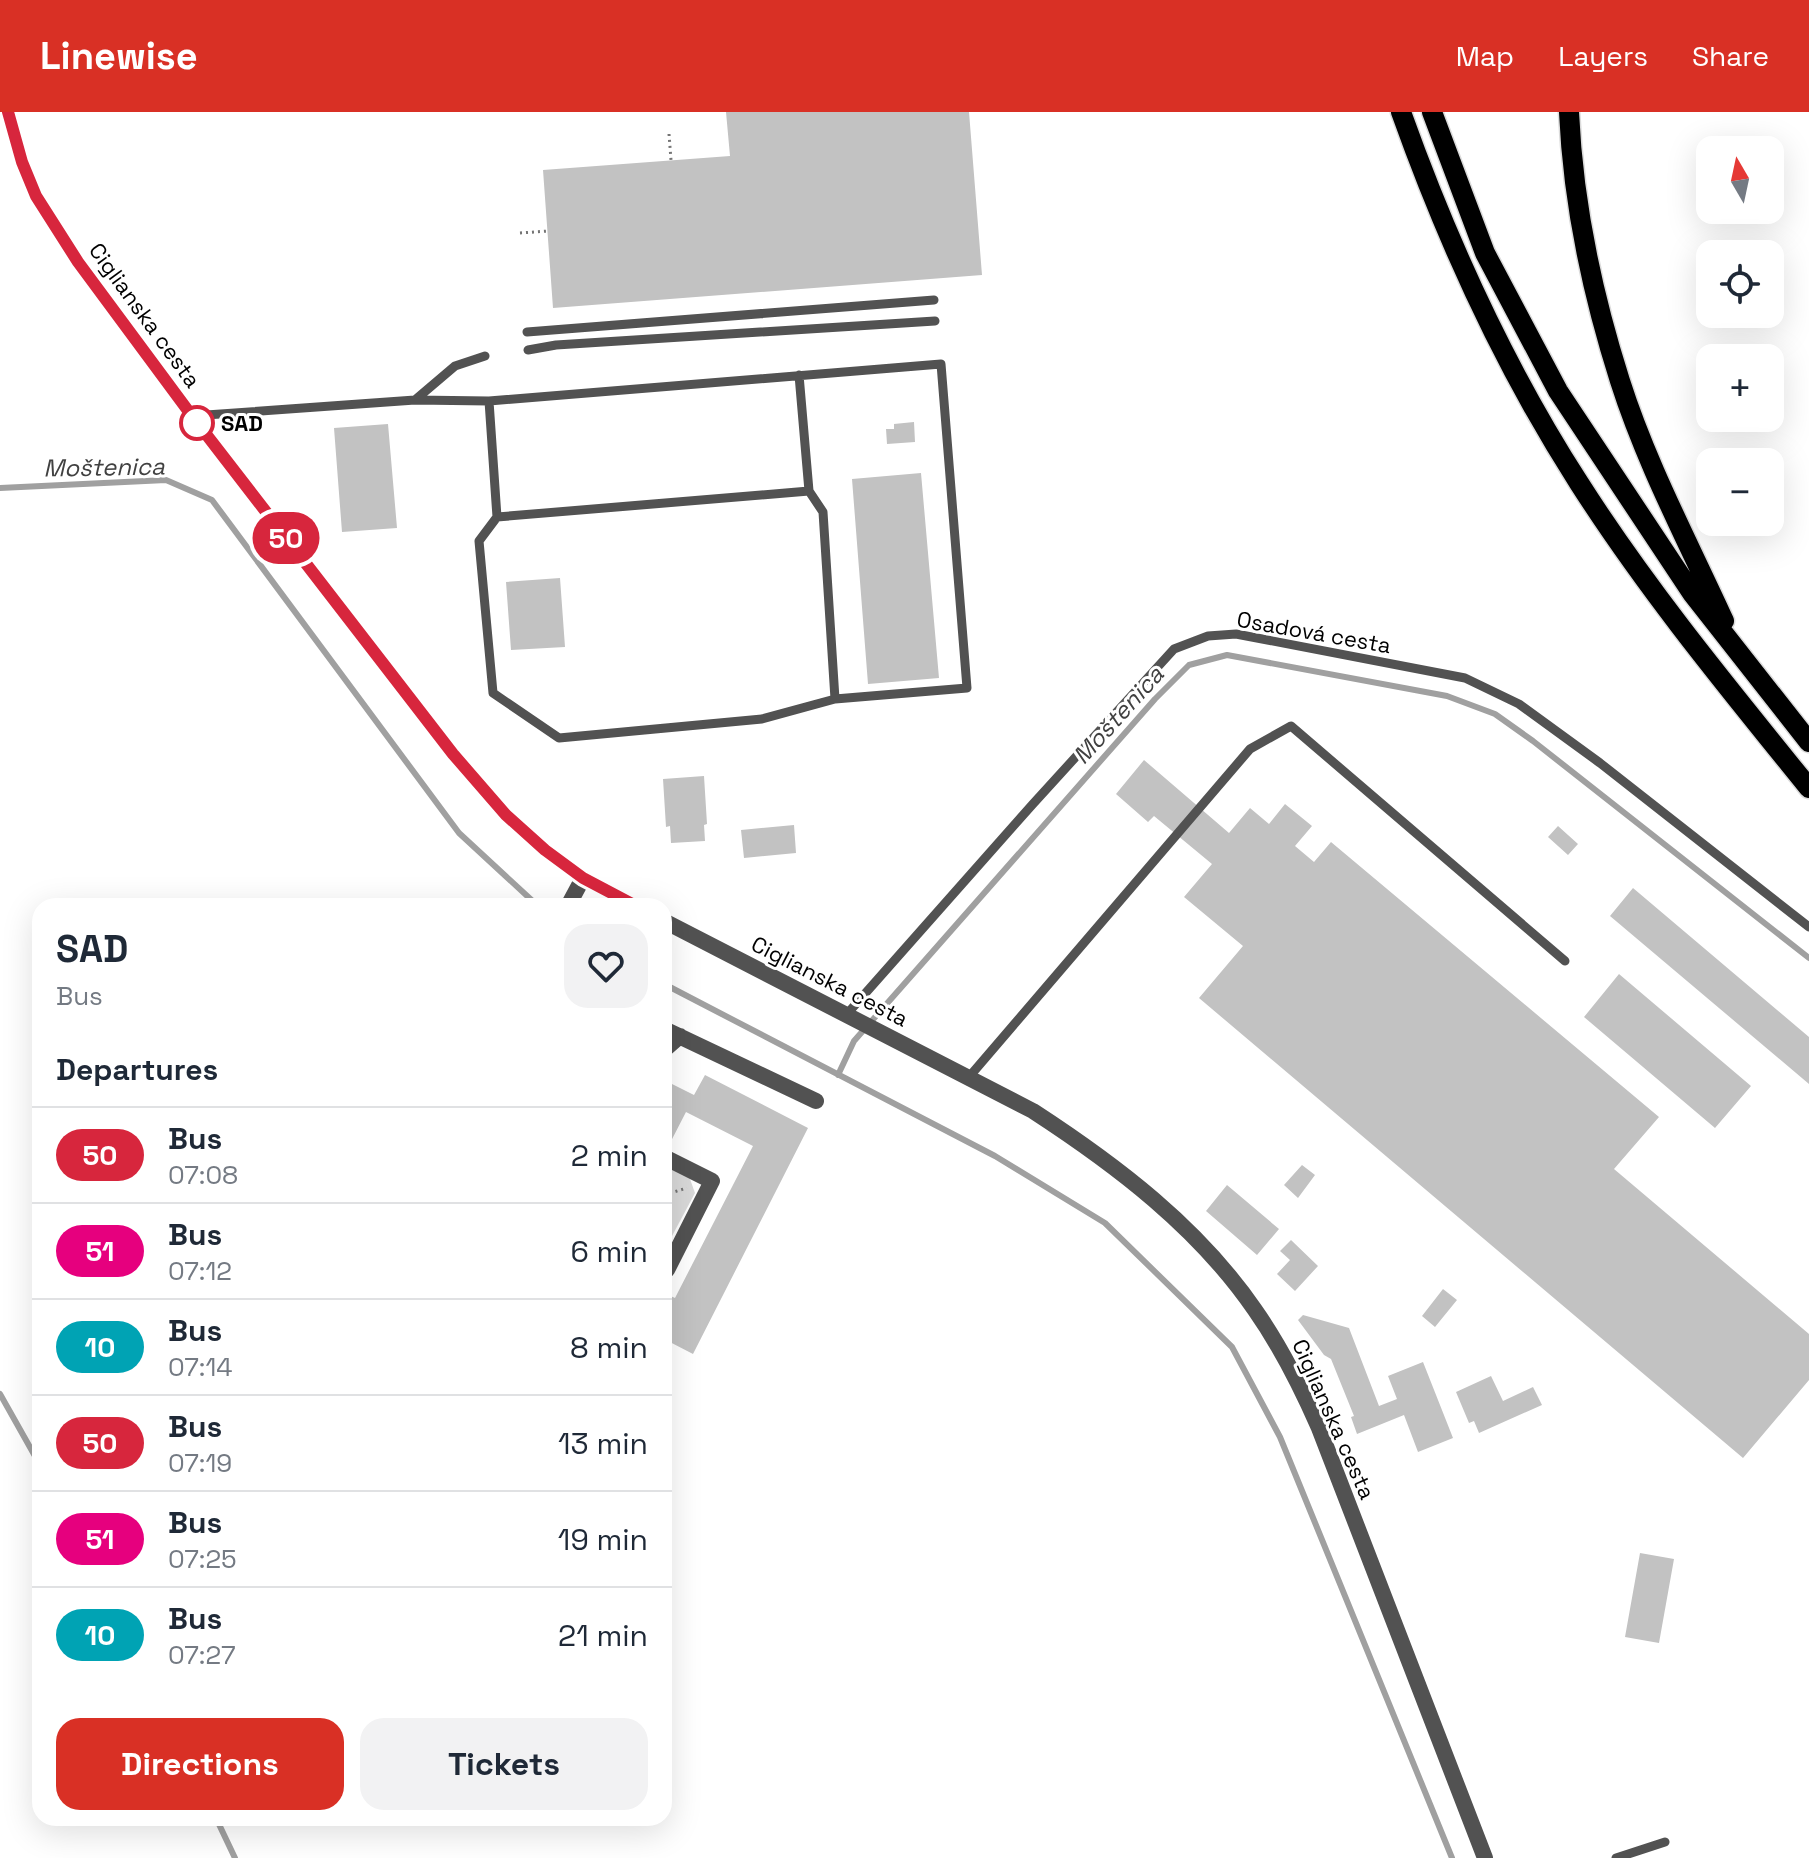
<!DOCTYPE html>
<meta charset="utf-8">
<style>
:root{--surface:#fff;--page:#f2f2f3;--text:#1f2937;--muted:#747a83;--line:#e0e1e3;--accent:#d93025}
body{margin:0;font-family:"Space Grotesk",sans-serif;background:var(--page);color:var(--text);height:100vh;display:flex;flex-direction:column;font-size:30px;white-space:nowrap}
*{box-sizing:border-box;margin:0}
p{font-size:26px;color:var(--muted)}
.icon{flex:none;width:44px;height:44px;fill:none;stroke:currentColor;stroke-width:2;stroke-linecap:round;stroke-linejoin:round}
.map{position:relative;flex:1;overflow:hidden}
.sheet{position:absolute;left:32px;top:786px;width:640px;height:928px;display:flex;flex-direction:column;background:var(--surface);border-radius:24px;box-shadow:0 8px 32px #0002}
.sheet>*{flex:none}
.badge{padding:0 16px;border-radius:26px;font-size:28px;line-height:52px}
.needle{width:52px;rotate:351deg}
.fabs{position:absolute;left:1696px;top:24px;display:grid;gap:16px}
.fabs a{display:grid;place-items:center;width:88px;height:88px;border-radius:16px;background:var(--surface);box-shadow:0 8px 32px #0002;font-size:40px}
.map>.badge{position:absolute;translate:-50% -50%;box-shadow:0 0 0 4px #fff}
h2{padding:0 24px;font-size:30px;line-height:72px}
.round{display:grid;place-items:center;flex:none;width:84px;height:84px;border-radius:24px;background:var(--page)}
.overview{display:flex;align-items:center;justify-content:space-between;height:136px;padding:0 24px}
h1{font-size:38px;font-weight:600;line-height:60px}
.cta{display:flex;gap:16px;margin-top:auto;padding:16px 24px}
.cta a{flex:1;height:92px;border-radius:24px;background:var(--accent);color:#fff;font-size:32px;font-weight:600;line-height:92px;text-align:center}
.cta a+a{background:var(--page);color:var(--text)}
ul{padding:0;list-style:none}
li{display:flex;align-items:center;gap:24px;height:96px;padding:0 24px;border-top:2px solid var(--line)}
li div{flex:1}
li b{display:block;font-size:30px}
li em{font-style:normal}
li .badge{min-width:88px;font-weight:700;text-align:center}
header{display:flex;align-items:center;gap:48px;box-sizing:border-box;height:112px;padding:0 40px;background:var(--accent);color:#fff}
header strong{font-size:38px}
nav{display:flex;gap:44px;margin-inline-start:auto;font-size:28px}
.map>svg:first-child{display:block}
.green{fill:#d9d9d9}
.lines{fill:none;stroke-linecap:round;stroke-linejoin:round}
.stream{stroke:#a0a0a0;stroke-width:6}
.building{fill:#c2c2c2}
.primary-casing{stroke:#dbdbdb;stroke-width:23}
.path{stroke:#747474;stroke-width:3;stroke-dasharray:2 4;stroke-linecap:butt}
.service{stroke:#525252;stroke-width:9}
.minor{stroke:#525252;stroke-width:16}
.tertiary{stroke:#525252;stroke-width:16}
.primary{stroke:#000;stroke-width:20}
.line-casing{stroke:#fff;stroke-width:18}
.line{stroke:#d7263d;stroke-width:12}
.stop-dot{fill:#fff;stroke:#d7263d;stroke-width:4}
.labels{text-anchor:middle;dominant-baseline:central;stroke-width:6;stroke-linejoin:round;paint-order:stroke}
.street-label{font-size:22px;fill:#000;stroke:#fff}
.stop-label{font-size:22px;font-weight:bold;fill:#000;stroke:#fff;text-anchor:start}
.water-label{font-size:24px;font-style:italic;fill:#414141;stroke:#fff}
</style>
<header>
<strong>Linewise</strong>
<nav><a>Map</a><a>Layers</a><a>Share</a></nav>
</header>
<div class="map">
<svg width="1809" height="1746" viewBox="0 0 1809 1746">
<rect width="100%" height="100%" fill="#fff"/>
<path class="green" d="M 664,1054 L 690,1067 L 695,1081 L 664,1139 Z"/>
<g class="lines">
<path class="stream" d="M 0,376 L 166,368 L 212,388 L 459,721 L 538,794
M 664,872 L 995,1044 L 1105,1111 L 1232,1235 L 1280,1325 L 1452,1746
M 838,963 L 854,929 L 1155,587 L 1189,553 L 1227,543 L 1447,584 L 1495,602 L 1533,629 L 1809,846
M 0,1282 L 40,1353
M 216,1706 L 235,1746"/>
</g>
<path class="building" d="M 726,0 L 969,0 L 982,163 L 553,196 L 543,58 L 730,44 Z
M 914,310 L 915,330 L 887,332 L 886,317 L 894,317 L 894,312 Z
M 388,312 L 397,416 L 342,420 L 334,316 Z
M 921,361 L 939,566 L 868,572 L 852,367 Z
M 560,466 L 565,535 L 511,538 L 506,470 Z
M 1144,648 L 1229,721 L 1250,696 L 1269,712 L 1285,692 L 1312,714 L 1295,734 L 1314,750 L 1331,730 L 1659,1005 L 1614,1057 L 1809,1222 L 1809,1268 L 1743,1346 L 1199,886 L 1243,834 L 1184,785 L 1212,752 L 1154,704 L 1148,710 L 1116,682 Z
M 704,664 L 707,712 L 704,713 L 705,729 L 671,731 L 670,714 L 666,715 L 663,667 Z
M 794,713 L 796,741 L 744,746 L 741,718 Z
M 1558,714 L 1578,732 L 1568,743 L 1548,725 Z
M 1633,776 L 1809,925 L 1809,972 L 1610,804 Z
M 1619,862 L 1751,974 L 1715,1016 L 1584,905 Z
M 705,963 L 808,1016 L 693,1242 L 664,1227 L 664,1181 L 675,1186 L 753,1034 L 686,1000 L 669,1033 L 664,1031 L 664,968 L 694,983 Z
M 1302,1053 L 1315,1063 L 1298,1086 L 1284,1073 Z
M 1227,1073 L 1279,1117 L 1257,1143 L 1206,1099 Z
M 1291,1128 L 1318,1154 L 1295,1179 L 1277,1162 L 1290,1148 L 1280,1139 Z
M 1443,1177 L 1457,1188 L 1435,1215 L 1422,1204 Z
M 1303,1203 L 1349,1216 L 1379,1294 L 1397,1287 L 1388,1264 L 1423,1250 L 1453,1326 L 1418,1340 L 1404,1303 L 1357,1322 L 1351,1305 L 1354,1304 L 1331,1247 L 1324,1243 L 1298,1208 Z
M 1491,1264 L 1503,1289 L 1533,1275 L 1542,1293 L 1479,1321 L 1474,1309 L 1469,1311 L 1456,1280 Z
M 1640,1441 L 1674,1447 L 1659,1531 L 1625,1525 Z"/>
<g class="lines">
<defs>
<path id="primary" d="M 1401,0 C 1447,129 1505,256 1579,371 C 1648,479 1729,577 1809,676
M 1432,0 L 1485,141 L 1558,279 L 1692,481 L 1809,630
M 1569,0 C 1573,91 1592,181 1620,269 C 1646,351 1688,430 1724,509"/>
</defs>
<use href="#primary" class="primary-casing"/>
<path class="path" d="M 669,22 L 671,48
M 520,121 L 548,119
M 664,1083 L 687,1076"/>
<path class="service" d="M 527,220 L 934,188
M 528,238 L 556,233 L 935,209
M 799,263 L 809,379 L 823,400 L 835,587
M 415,288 L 489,289 L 941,252 L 967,576 L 835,587 L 762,607 L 559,626 L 493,581 L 479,429 L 497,405 L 489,289
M 192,304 L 415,288 L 455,254 L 485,244
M 497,405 L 809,379
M 847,902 L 1032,693 L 1174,537 L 1208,524 L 1236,522 L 1465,566 L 1519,592 L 1600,651 L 1809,815
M 969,965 L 1250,637 L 1291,614 L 1565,849
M 1616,1746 L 1665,1730"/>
<path class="minor" d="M 568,794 L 583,766
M 664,917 L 816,989
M 664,938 L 680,924
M 664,1045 L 712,1069 L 667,1158 L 664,1156"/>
<path class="tertiary" d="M 8,0 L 22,50 L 36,84 L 78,150 L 192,304 L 453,642 L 506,703 L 545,738 L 583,766 L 636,794
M 664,809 L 1033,999 C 1116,1053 1198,1115 1255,1198 C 1281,1235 1301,1275 1319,1316 L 1485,1746"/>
<use href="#primary" class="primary"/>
</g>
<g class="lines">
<defs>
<path id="line" d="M 8,0 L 22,50 L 36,84 L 78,150 L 192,304 L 453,642 L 506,703 L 545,738 L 583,766 L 636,794"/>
</defs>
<use href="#line" class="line-casing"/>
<use href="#line" class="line"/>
</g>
<circle class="stop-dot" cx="197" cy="311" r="16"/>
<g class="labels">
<g class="street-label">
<text transform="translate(145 203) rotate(54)">Ciglianska cesta</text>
<text transform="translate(1314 520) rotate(10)">Osadová cesta</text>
<text transform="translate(830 869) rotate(27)">Ciglianska cesta</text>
<text transform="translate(1334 1307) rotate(66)">Ciglianska cesta</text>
</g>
<g class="stop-label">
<text x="221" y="311">SAD</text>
</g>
<g class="water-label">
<text transform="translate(104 355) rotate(-1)">Moštenica</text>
<text transform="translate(1118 603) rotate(-48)">Moštenica</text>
</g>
</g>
</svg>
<div class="fabs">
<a><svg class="needle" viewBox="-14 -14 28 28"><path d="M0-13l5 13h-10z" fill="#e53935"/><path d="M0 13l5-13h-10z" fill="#747a83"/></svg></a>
<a><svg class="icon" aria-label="locate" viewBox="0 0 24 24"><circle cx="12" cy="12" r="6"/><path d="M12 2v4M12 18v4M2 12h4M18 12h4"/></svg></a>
<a>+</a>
<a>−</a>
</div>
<b class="badge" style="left:286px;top:426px;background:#d7263d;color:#fff">50</b>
<section class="sheet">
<div class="overview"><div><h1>SAD</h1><p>Bus</p></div><a class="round"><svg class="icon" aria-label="heart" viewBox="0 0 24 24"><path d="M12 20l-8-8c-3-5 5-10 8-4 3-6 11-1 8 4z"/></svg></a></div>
<h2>Departures</h2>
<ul>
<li><span class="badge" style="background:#d7263d;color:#fff">50</span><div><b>Bus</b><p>07:08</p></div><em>2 min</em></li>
<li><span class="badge" style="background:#e6007e;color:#fff">51</span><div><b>Bus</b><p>07:12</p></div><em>6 min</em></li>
<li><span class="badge" style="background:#00a3b4;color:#fff">10</span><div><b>Bus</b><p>07:14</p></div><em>8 min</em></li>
<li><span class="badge" style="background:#d7263d;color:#fff">50</span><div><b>Bus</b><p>07:19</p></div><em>13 min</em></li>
<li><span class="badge" style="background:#e6007e;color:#fff">51</span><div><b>Bus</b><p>07:25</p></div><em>19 min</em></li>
<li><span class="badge" style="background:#00a3b4;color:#fff">10</span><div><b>Bus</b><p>07:27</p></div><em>21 min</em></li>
</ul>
<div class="cta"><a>Directions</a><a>Tickets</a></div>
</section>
</div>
